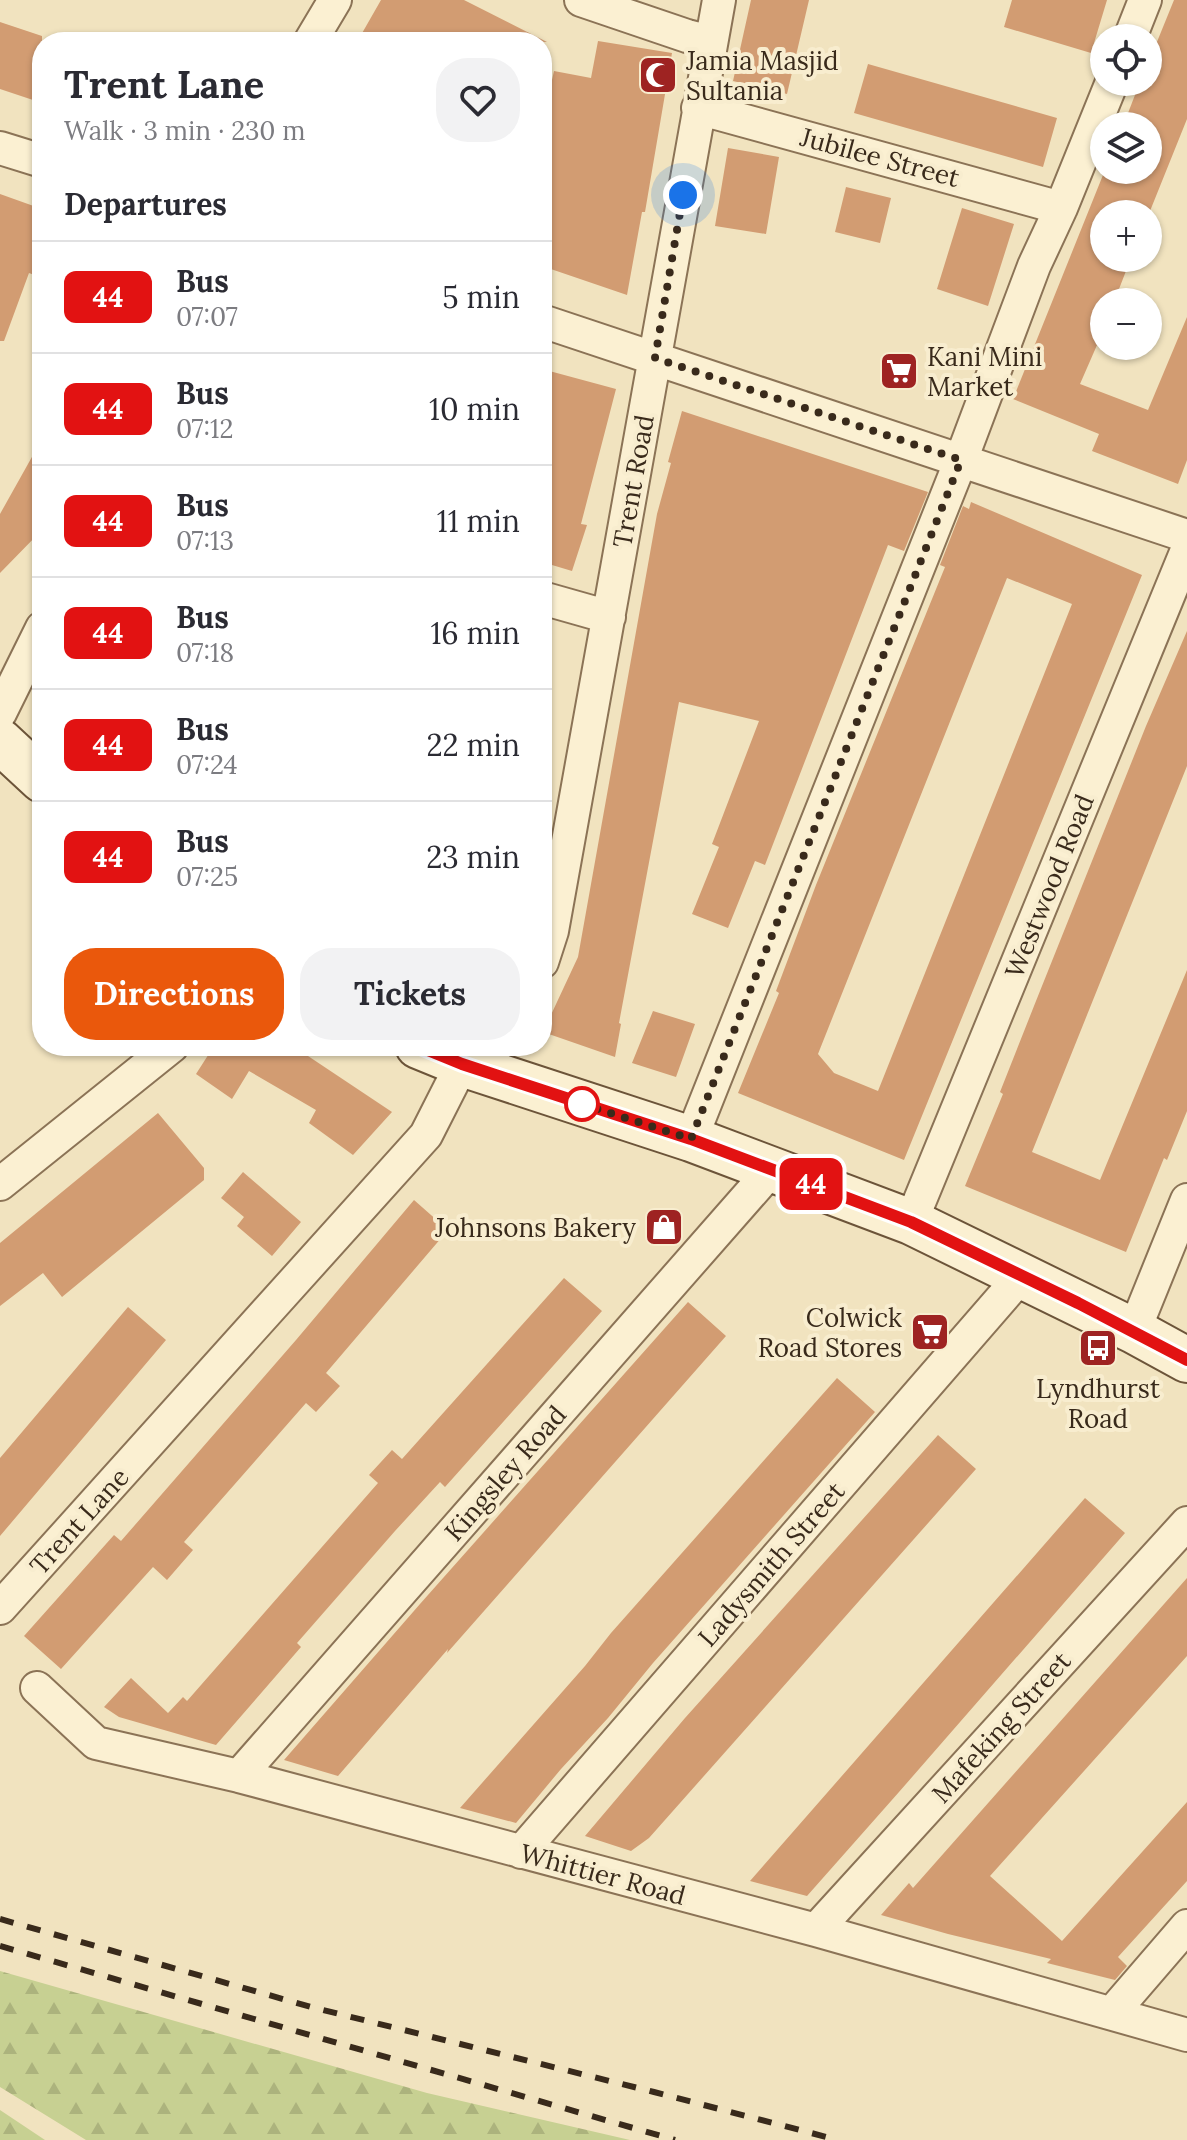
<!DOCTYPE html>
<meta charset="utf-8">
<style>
:root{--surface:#fff;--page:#f2f2f3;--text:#2b2b33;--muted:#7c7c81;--line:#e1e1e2;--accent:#ea580c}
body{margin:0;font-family:Lora,serif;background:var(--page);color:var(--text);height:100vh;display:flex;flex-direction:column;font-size:30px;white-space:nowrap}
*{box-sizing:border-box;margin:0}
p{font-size:26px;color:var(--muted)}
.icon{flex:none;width:44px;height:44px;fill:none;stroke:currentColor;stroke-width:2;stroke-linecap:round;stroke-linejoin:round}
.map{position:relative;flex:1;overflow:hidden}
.sheet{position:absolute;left:32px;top:32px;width:520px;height:1024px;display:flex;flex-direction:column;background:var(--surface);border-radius:32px;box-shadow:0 2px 6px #0004}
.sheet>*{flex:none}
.badge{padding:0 16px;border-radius:12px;font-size:28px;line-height:52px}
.fabs{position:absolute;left:1090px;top:24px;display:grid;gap:16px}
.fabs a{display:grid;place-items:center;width:72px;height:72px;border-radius:50%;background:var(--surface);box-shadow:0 2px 6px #0004;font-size:40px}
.you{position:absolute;width:40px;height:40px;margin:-20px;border:6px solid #fff;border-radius:50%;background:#1a73e8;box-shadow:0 0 0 12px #1a73e833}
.map>.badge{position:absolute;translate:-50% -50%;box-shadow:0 0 0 4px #fff}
h2{padding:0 32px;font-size:30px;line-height:72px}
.round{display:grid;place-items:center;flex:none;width:84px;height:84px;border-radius:32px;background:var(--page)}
.overview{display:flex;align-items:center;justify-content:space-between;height:136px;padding:0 32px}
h1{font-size:38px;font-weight:700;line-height:60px}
.primary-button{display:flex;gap:16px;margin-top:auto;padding:16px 32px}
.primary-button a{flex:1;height:92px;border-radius:32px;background:var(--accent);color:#fff;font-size:32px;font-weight:700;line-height:92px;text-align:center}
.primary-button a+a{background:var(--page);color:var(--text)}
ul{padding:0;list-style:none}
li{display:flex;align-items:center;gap:24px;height:112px;padding:0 32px;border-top:2px solid var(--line)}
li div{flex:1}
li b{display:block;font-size:30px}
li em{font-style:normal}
li .badge{min-width:88px;font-weight:700;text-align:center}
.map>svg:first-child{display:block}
.forest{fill:url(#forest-firs)}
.building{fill:#d29c72;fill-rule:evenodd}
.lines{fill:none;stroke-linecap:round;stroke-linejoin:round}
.street-casing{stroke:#8b7356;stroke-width:36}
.secondary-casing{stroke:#6c5439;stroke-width:48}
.street{stroke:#fbf0d2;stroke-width:32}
.secondary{stroke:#fbf0d2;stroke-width:44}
.rail{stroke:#392a1b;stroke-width:6;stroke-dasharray:14 14;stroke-linecap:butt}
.line-casing{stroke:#fff;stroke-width:18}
.line{stroke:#e21212;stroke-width:12}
.walk{stroke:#392a1b;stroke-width:8;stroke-dasharray:0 14.4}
.stop-dot{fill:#fff;stroke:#e21212;stroke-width:4}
.labels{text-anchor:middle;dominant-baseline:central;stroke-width:8;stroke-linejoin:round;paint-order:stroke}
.poi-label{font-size:26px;fill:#392a1b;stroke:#f8edcf;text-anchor:start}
.street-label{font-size:26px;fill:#392a1b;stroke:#f8edcf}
</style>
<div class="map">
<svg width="1187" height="2140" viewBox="0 0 1187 2140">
<defs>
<pattern id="forest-firs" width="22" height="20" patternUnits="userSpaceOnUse" patternTransform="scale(2)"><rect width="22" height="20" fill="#c7d092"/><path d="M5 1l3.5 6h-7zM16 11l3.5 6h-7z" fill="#acb37d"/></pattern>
</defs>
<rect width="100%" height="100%" fill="#f1e3bf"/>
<path class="forest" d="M 0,1971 L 427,2093 L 630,2140 L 86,2140 L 0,2087 Z
M 0,2110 L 45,2140 L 0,2140 Z"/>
<path class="building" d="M 381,0 L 464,0 L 547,42 L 357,42 Z
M 751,0 L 809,0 L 787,94 L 733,81 Z
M 1012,0 L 1107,0 L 1091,53 L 1004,27 Z
M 1174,0 L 1187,0 L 1187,119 L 1148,216 L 1148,214 L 1104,214 L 1104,258 L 1131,258 L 1114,302 L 1104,302 L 1104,329 L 1080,384 L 1148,410 L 1187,317 L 1187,460 L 1178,484 L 1092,451 L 1099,434 L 1013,399 L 1105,170 L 1148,170 L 1148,126 L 1123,126 L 1140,82 L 1148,82 L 1148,64 Z
M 0,22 L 42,36 L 42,103 L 0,89 Z
M 598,41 L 672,53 L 645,212 L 642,212 L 627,295 L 542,266 L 542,124 L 554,71 L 591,78 Z
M 868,64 L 1057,118 L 1043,167 L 854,113 Z
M 728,148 L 779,157 L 766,234 L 715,226 Z
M 846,187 L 891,198 L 880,243 L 835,232 Z
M 0,194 L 42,209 L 42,278 L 29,273 L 4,341 L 0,341 Z
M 962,208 L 1014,224 L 988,306 L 937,289 Z
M 542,369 L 616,389 L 581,524 L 587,525 L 572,571 L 542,562 Z
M 682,411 L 928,492 L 904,551 L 888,545 L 765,865 L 755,861 L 728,928 L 692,914 L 719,847 L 712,844 L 759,721 L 679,702 L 619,1023 L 621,1024 L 615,1057 L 543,1032 L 578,957 L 657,514 L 671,463 L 668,462 Z
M 42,439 L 42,530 L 0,573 L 0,514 Z
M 971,502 L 1142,575 L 904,1160 L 738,1093 L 779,993 L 776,991 L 816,885 L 945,567 L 940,565 L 963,506 L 969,509 ZM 1007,578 L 1072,604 L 878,1091 L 834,1073 L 818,1054 Z
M 1187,631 L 1187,766 L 1032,1152 L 1100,1180 L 1187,970 L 1187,1111 L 1167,1160 L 1164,1158 L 1126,1252 L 965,1186 L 1003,1094 L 1000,1092 L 1034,1006 L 1146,726 Z
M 653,1011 L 695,1024 L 676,1077 L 632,1063 Z
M 206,1046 L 293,1046 L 392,1112 L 353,1155 L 309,1123 L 316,1110 L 249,1071 L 232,1099 L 196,1074 L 212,1049 Z
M 158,1113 L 204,1168 L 204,1180 L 62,1297 L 43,1273 L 0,1306 L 0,1243 Z
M 243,1172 L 301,1222 L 272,1256 L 237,1226 L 244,1217 L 221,1198 Z
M 414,1200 L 448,1230 L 326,1373 L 340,1386 L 316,1412 L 306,1403 L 184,1542 L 193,1550 L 167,1580 L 153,1567 L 61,1669 L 24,1636 L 114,1535 L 121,1541 L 148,1510 L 296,1340 Z
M 564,1278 L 602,1311 L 445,1487 L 440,1482 L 395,1531 L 297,1643 L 301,1647 L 216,1745 L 119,1717 L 104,1707 L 131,1678 L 168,1713 L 183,1697 L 187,1701 L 378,1483 L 369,1475 L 392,1450 L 402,1459 Z
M 688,1302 L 726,1336 L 447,1653 L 448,1649 L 338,1776 L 284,1760 L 420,1604 Z
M 128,1307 L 166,1340 L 0,1536 L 0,1458 Z
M 837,1378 L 875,1412 L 653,1663 L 608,1718 L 561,1769 L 516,1823 L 460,1808 L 585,1666 L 611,1633 Z
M 938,1435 L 976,1469 L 649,1838 L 631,1851 L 585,1836 L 685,1718 Z
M 1085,1498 L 1125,1533 L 899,1792 L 807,1896 L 750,1881 Z
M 1187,1578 L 1187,1656 L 990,1876 L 1062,1941 L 1187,1802 L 1187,1881 L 1118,1957 L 1127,1966 L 1115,1980 L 1047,1963 L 1051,1959 L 948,1934 L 881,1915 L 909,1883 L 913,1888 Z"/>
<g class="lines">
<defs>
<path id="street" d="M 581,0 L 687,36 L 710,42
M 1130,38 L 1145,0
M 310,42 L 335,0
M 698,108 L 1061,208
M 0,148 L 42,161
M 542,321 L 1187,536
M 542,598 L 609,617
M 0,713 L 42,628
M 542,962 L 552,931 L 719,0
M 691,1139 L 961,460 L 1034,266 L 1061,208 L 1112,82
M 0,1184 L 172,1046
M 911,1222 L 1187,550
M 1134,1331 L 1187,1200
M 0,1608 L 426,1135 L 462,1064 L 497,1046
M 37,1688 L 96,1743 L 239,1776 L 816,1930 L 1187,2035
M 239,1776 L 772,1169
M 521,1852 L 1022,1275
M 816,1930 L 1187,1523
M 1112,2013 L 1187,1926"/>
<path id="secondary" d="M 0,741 L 42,780
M 418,1046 L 462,1064 L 691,1139 L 911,1222 L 1134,1331 L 1187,1360"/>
</defs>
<use href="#street" class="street-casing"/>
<use href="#secondary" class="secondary-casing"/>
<use href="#street" class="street"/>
<use href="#secondary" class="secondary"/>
<path class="rail" d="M 0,1919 L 311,2007 L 654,2092 L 838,2140
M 0,1946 L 675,2140"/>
</g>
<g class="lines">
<defs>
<path id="line" d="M 418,1046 L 462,1064 L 691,1139 L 911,1222 L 1078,1303 L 1187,1360"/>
</defs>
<use href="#line" class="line-casing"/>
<use href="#line" class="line"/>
<path class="walk" d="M 582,1104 L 576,1102 L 691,1139 L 961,460 L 655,358 L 683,195"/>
</g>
<defs>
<symbol id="mosque-square" viewBox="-11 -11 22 22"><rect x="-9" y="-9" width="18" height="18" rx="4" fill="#9e2322" stroke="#f8edcf"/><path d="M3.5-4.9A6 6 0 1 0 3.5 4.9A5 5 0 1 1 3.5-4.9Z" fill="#fff"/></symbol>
<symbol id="supermarket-square" viewBox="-11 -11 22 22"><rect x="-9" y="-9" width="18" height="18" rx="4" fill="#9e2322" stroke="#f8edcf"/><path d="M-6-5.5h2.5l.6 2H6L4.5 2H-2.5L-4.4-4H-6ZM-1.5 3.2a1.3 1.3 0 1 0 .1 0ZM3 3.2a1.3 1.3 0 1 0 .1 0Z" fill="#fff"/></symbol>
<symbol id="shop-square" viewBox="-11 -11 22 22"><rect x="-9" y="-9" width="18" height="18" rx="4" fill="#9e2322" stroke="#f8edcf"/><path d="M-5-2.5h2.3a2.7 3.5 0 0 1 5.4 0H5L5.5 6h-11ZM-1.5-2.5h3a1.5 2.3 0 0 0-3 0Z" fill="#fff"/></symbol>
<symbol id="bus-square" viewBox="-11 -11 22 22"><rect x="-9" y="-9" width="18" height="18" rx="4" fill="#9e2322" stroke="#f8edcf"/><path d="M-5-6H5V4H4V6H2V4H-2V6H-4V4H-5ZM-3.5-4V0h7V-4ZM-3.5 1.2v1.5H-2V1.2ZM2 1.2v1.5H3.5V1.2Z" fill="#fff"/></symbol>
</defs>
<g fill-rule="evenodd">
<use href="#mosque-square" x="636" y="53" width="44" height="44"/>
<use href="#supermarket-square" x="877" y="349" width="44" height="44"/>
<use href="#shop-square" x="642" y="1205" width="44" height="44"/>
<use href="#supermarket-square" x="908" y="1310" width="44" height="44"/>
<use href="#bus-square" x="1076" y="1326" width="44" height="44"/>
</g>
<circle class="stop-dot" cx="582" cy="1104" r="16"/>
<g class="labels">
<g class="poi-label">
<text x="686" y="60">Jamia Masjid<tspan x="686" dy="30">Sultania</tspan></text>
<text x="927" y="356">Kani Mini<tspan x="927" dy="30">Market</tspan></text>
<text x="636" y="1227" text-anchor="end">Johnsons Bakery</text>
<text x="902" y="1317" text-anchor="end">Colwick<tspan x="902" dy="30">Road Stores</tspan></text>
<text x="1098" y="1388" text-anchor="middle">Lyndhurst<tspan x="1098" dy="30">Road</tspan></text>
</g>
<g class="street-label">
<text transform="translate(880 157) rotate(15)">Jubilee Street</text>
<text transform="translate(633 481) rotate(-80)">Trent Road</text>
<text transform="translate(1049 886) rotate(-68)">Westwood Road</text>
<text transform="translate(505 1473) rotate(-49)">Kingsley Road</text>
<text transform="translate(79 1521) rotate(-48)">Trent Lane</text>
<text transform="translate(771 1564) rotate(-49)">Ladysmith Street</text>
<text transform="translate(1001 1727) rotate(-48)">Mafeking Street</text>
<text transform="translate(603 1874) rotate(15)">Whittier Road</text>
</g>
</g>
</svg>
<div class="fabs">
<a><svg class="icon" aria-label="locate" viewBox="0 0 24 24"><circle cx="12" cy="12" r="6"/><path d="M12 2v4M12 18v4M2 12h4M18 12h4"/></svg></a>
<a><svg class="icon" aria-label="layers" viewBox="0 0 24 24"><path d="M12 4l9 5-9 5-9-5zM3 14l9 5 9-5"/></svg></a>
<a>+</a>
<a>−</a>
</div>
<div class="you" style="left:683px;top:195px"></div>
<b class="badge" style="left:811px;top:1184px;background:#e21212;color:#fff">44</b>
<section class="sheet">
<div class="overview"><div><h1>Trent Lane</h1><p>Walk · 3 min · 230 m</p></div><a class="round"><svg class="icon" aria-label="heart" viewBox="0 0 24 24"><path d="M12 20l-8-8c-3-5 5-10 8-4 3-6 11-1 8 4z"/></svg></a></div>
<h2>Departures</h2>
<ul>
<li><span class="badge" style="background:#e21212;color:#fff">44</span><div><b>Bus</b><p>07:07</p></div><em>5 min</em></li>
<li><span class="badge" style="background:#e21212;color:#fff">44</span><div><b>Bus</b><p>07:12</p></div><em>10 min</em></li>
<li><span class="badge" style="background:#e21212;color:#fff">44</span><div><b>Bus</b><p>07:13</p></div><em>11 min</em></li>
<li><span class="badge" style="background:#e21212;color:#fff">44</span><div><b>Bus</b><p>07:18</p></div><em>16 min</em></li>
<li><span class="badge" style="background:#e21212;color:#fff">44</span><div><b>Bus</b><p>07:24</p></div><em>22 min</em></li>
<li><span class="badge" style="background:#e21212;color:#fff">44</span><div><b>Bus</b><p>07:25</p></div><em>23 min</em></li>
</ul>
<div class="primary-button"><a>Directions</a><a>Tickets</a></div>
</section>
</div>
